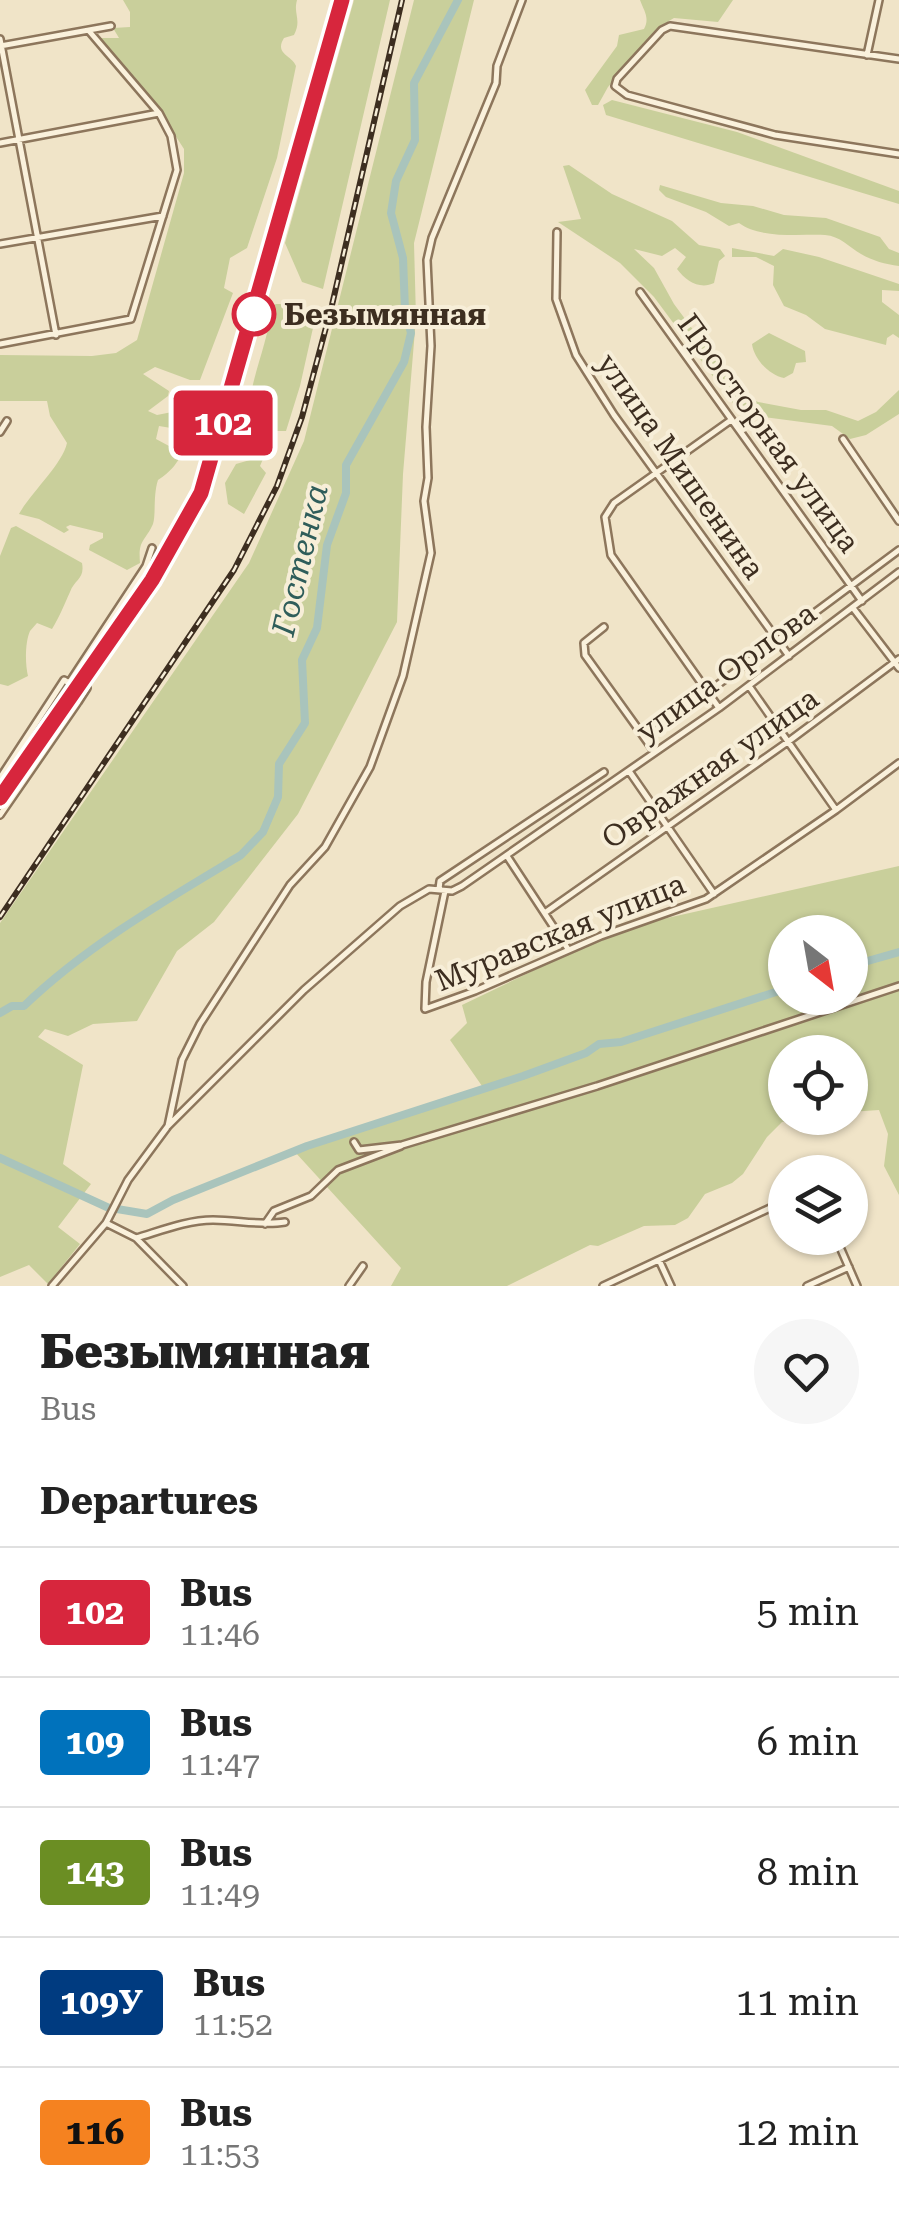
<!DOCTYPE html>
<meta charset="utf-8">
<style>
:root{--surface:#fff;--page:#f6f6f6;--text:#222;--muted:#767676;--line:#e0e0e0}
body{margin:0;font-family:"Roboto Serif",serif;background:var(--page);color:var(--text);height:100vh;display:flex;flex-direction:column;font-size:38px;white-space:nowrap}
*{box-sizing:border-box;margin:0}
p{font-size:32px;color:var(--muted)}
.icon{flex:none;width:55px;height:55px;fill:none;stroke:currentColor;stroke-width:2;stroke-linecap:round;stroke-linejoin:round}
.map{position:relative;height:1286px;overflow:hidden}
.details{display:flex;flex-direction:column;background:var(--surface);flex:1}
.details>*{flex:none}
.badge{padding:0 20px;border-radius:8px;font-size:35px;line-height:65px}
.needle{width:65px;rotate:149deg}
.tools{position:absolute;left:768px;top:915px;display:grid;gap:20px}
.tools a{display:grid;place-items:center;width:100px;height:100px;border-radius:50%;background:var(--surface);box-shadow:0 2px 8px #0004;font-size:50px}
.map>.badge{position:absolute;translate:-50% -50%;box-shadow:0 0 0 5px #fff}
h2{padding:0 40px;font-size:38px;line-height:90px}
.round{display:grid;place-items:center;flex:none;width:105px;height:105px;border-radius:52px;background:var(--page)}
.head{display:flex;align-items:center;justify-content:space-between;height:170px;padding:0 40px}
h1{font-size:48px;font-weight:800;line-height:75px}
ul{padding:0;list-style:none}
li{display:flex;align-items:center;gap:30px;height:130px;padding:0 40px;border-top:2px solid var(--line)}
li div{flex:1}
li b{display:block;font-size:38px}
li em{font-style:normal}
li .badge{min-width:110px;font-weight:700;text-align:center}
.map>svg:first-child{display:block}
.green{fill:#c9cf9b;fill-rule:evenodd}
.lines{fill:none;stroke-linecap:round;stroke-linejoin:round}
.river{stroke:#a9c4bc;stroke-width:8}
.minor-casing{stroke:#8d765c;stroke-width:10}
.major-casing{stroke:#5b4430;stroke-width:12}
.minor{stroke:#faf1dc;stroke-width:5}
.major{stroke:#f3d9a0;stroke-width:8}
.rail-casing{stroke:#3d2e20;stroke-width:6}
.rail{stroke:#f7eed8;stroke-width:2.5;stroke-dasharray:8;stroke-linecap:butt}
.line-casing{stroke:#fff;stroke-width:22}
.line{stroke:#d7263d;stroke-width:15}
.stop-dot{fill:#fff;stroke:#d7263d;stroke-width:5}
.labels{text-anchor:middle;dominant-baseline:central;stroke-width:8;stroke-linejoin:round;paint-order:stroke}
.stop-label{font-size:30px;font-weight:bold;fill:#3d2e20;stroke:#f7eed8;text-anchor:start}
.street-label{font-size:30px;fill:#3d2e20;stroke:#f7eed8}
.water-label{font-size:32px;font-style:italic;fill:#2f5d5a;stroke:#f7eed8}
</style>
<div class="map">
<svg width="899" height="1286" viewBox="0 0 899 1286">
<rect width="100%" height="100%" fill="#f0e4c8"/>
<path class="green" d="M 123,0 L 297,0 C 293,15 302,19 294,35 L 284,38 C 274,54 292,55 296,66 L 277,158 L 247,248 L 230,258 L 224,288 L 233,293 L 200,380 L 190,380 L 155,367 L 143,374 L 169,391 L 168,396 L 148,411 L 157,415 L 177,411 L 171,428 L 159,426 L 156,439 L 169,446 L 184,445 C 182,459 170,473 158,480 C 153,495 156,515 153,524 C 145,542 138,539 140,563 L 127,570 L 89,550 L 90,545 L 103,538 L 103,533 L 70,525 L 66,527 L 69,530 L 64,533 L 39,519 L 19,514 C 32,491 62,465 67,443 L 50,416 L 47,401 L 0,401 L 0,355 L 92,356 L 116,353 L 137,340 L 184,173 L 184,149 L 162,115 L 93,38 L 119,38 L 113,28 L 130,27 L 130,12 Z
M 354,0 L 390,0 L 323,289 L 302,282 L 285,243 Z
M 414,0 L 474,0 L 414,243 L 416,318 L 403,474 L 397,622 L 298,814 L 214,922 L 177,951 L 137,1021 L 93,1024 L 68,1036 L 45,1029 L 38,1037 L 83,1065 L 63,1164 L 91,1184 L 58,1227 L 80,1244 L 48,1284 L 29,1265 L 0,1277 L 0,923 L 249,563 L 304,441 Z
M 640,0 L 733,0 L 718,22 L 674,18 L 662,25 L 608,87 L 598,105 L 592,105 L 585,90 L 617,46 L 619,35 L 644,29 C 650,18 644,11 640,0 Z
M 612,100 L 737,132 L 899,191 L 899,204 L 606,115 L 603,105 Z
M 569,165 L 612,194 L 672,221 L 699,245 L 720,249 L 725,256 L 719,261 L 714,283 C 700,290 686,281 677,269 L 686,257 L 675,248 L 662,256 L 634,249 L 654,268 L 674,304 L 739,392 L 758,402 L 801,410 L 826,410 L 858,421 L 876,412 L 899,390 L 899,414 L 866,435 L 850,439 L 832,426 L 757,416 L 735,406 L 654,297 L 620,263 L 558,222 L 581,219 L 563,166 Z
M 660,185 L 721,203 L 753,206 L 784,215 L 826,218 L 880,237 L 889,249 L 899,253 L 899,266 C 885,264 873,261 861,254 C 849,247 840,236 825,235 C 799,234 761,239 739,223 L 729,226 L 706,212 L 666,197 L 659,190 Z
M 732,248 L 774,256 L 783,249 L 819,257 L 899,284 L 899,291 L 882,290 L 882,302 L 899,315 L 899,338 L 893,334 L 887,338 L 886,345 L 825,329 L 806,315 L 784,306 L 773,285 L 774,266 L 756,257 L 732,257 Z
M 276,304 L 281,304 L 288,311 L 304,308 L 315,319 L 300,386 L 286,431 L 275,431 L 260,466 L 266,473 L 244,514 L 228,504 L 225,483 L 236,464 L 250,460 C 259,436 251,443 249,424 C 246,384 269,346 271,307 Z
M 769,333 L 805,351 L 806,362 L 796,363 L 793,373 L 784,378 C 769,375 754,359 752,344 Z
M 16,526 L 82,563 C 85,579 75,579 70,592 C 64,605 60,616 52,629 L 37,623 L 30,631 C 25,642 25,664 28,676 L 8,686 L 0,684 L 0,556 L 11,528 Z
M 899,866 L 899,1195 L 884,1166 L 888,1134 L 879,1110 L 850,1112 L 850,1052 L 785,1052 L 785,1118 L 802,1118 L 782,1122 L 767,1137 L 743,1174 L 732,1183 L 705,1194 L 688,1218 L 675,1225 L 644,1226 L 598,1246 L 590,1245 L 507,1286 L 391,1286 L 401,1268 L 295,1152 L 482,1086 L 450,1040 L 467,1023 L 462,1005 L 570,953 L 645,923 ZM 785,932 L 850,932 L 850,998 L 785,998 Z"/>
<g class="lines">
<path class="river" d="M 850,966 L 899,952
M 0,1013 L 12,1006 L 24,1006 C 86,946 166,900 241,855 L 263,832 L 278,797 L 279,764 L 305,723 L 302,660 L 317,628 L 327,545 L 346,493 L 346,465 L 404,362 L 411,333 L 405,310 L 403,258 L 391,213 L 396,181 L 415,140 L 414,83 L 458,0
M 0,1158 L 109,1208
M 117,1209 L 147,1214 L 173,1200 L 307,1146 L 523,1076 L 586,1053 L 599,1044 L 621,1042 L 785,989"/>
<defs>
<path id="minor" d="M 0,39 L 56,335
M 0,46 L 111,26
M 867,55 L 879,0
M 899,59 L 670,26 L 662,30 L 617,79 L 615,86 L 627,95 L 775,135 L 899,154
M 0,143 L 159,113
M 557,232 L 556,299 L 576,355 L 614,415 L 789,656
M 0,244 L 163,216
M 640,292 L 862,601
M 0,344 L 131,319 L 177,170 L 171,136 L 159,113 L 89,31
M 0,432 L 7,421
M 843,439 L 899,521
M 853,608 L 899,668
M 604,627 L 584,643 L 585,655 L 654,751
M 69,683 L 83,693
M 749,686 L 836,810
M 78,702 L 87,688
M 719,708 L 611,555 L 605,517 L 614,503 L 731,420
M 646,738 L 899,550
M 629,771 L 714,894
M 0,778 L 64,680 L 69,683 L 146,566 L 152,548
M 0,815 L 78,702 L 71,697
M 507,856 L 568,949
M 439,889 L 440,881 L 604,772
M 445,891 L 426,982 L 425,1009 L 475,991 L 601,936 L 706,899 L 836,810 L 899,763
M 546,912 L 789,741 L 899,659
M 168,1126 L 182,1060 L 200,1024 L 290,885 L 325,847 L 370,767 L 403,676 L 431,553 L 424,501 L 428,478 L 426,427 L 431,346 L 427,260 L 432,238 L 496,83 L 497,66 L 522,0
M 354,1142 L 359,1150 L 402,1145 L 597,1086 L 899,986
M 106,1223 L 136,1238 L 183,1286
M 265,1224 L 274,1211 L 311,1196 L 338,1170 L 401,1146
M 136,1238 C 160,1231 187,1220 213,1220 C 238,1220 261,1226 285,1222
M 836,1238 L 857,1286
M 659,1260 L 671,1286
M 52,1286 L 106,1223 L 128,1180 L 168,1126 L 304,990 L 400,906 L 429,889 L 452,891 L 462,886 L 719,708 L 899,572
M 349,1286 L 363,1266
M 603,1286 L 785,1201
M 807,1286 L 849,1267"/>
<path id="major" d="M 0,798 L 152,580 L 201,493 L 343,0"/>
</defs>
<use href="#minor" class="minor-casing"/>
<use href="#major" class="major-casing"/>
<use href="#minor" class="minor"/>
<use href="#major" class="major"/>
<defs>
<path id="rail" d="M 0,917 L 234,570 L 277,486 L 302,417 L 332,305 L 402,0"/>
</defs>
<use href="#rail" class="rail-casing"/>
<use href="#rail" class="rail"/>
</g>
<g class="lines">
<defs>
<path id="line" d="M 0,798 L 152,580 L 201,493 L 342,0"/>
</defs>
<use href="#line" class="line-casing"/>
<use href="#line" class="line"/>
</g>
<circle class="stop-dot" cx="254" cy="314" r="20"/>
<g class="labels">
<g class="stop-label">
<text x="284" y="314">Безымянная</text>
</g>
<g class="street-label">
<text transform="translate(769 433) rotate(54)">Просторная улица</text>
<text transform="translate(681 466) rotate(55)">улица Мишенина</text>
<text transform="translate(726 672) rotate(-36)">улица Орлова</text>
<text transform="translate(710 768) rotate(-35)">Овражная улица</text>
<text transform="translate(560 932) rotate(-22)">Муравская улица</text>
</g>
<g class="water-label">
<text transform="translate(300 560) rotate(-77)">Гостенка</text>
</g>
</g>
</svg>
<div class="tools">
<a><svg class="needle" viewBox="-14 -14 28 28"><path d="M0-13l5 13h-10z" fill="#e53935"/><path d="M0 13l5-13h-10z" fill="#767676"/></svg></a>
<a><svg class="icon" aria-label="locate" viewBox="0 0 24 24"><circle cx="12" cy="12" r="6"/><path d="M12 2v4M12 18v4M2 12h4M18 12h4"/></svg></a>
<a><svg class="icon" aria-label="layers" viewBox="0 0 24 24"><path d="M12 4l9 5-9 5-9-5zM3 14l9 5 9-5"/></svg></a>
</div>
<b class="badge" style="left:223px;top:423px;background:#d7263d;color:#fff">102</b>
</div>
<section class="details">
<div class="head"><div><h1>Безымянная</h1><p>Bus</p></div><a class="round"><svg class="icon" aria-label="heart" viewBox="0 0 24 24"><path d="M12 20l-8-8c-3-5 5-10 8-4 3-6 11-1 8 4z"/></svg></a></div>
<h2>Departures</h2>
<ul>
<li><span class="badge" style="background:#d7263d;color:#fff">102</span><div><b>Bus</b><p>11:46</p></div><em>5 min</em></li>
<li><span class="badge" style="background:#0072bc;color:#fff">109</span><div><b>Bus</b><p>11:47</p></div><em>6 min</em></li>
<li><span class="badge" style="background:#6b8e23;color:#fff">143</span><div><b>Bus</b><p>11:49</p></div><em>8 min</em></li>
<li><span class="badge" style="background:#003b80;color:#fff">109У</span><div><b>Bus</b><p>11:52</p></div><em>11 min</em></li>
<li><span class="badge" style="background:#f58220;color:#111">116</span><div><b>Bus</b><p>11:53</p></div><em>12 min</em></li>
</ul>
</section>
